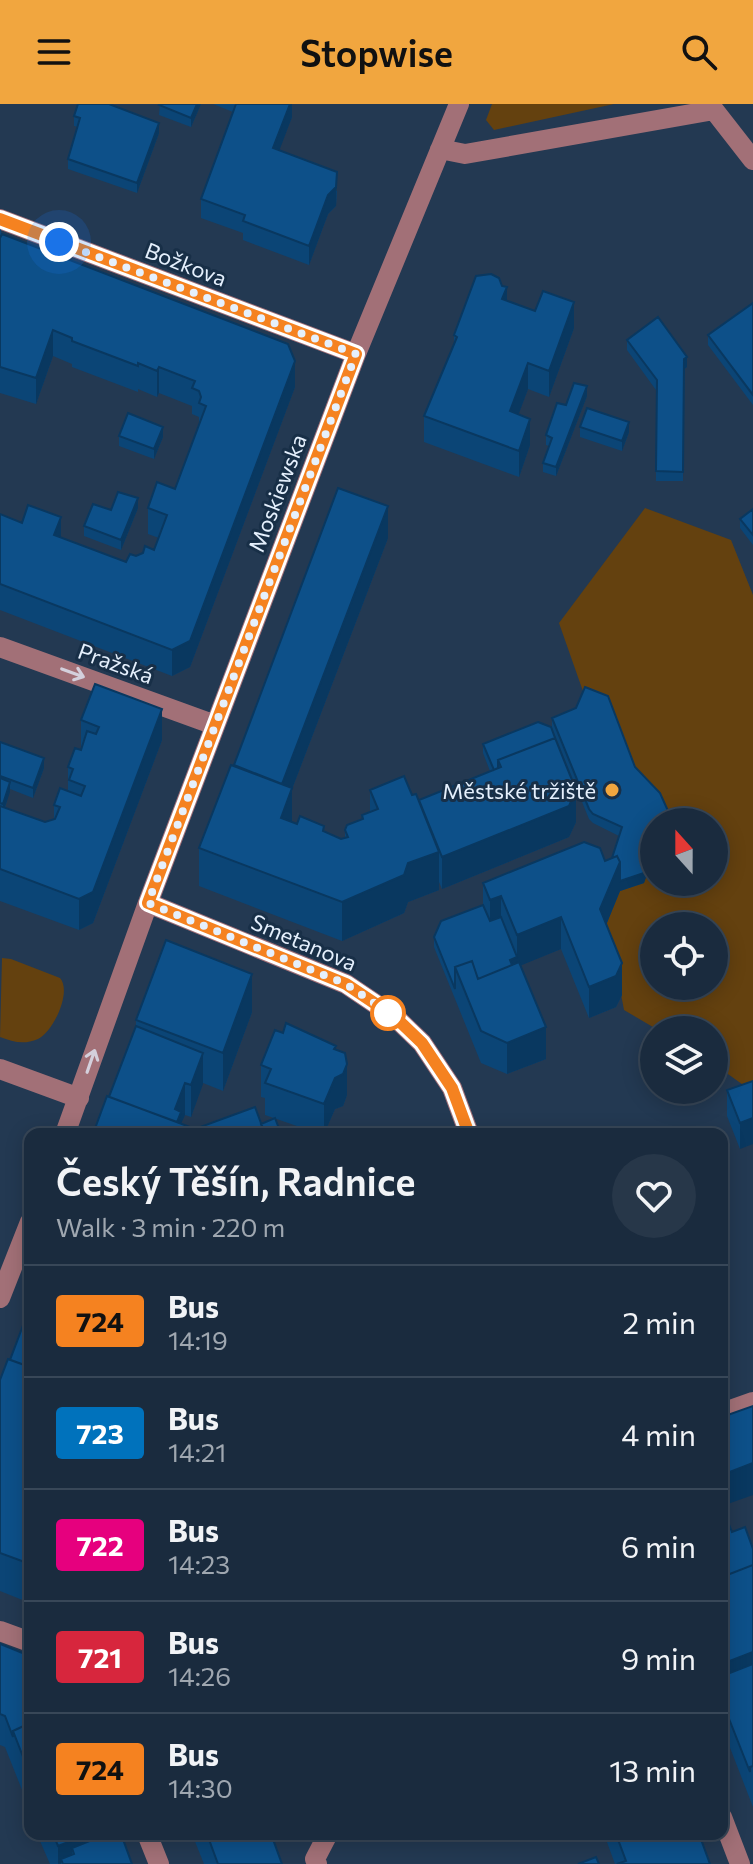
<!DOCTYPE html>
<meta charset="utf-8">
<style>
:root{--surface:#1a2b3e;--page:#273749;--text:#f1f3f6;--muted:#9fa7b0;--line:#384758;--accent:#f1a63f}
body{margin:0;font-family:Commissioner,sans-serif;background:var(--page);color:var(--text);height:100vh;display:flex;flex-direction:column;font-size:30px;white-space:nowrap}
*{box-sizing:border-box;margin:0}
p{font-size:26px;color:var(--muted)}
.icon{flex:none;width:44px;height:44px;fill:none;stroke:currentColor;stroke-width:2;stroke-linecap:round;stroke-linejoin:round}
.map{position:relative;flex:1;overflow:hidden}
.drawer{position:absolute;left:24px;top:1024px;width:704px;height:712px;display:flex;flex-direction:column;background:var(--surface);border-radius:16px;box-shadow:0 4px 20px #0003,0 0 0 2px var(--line)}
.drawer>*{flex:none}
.badge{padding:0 16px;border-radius:6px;font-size:28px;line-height:52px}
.needle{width:52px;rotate:339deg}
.tools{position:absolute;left:640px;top:704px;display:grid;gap:16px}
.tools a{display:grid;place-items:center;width:88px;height:88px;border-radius:50%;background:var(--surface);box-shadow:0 4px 20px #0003,0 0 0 2px var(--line);font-size:40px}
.you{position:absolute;width:40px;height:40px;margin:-20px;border:6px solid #fff;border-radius:50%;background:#1a73e8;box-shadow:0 0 0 12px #1a73e833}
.map>.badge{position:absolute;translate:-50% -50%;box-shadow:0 0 0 4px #fff}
.round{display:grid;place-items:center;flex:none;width:84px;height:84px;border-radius:42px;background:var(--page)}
.summary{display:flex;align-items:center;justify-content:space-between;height:136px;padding:0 32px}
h1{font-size:38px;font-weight:600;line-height:60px}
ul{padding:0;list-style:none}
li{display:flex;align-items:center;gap:24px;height:112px;padding:0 32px;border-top:2px solid var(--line)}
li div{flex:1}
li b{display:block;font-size:30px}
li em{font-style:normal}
li .badge{min-width:88px;font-weight:700;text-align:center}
header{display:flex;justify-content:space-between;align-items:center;height:104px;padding:0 32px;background:var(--accent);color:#111;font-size:36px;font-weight:600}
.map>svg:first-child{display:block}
.green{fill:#64410f;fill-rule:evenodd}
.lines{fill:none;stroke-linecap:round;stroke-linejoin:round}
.minor{stroke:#a27077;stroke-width:20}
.wall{fill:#0b4576}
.shaded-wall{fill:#093860}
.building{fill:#0d5089;stroke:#093860;stroke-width:2}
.oneway{stroke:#d4d0dc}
.line-casing{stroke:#fff;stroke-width:18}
.line{stroke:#f58220;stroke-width:12}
.walk{stroke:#e5f0fd;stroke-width:8;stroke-dasharray:0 14.4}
.poi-dot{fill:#f1a63f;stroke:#182f47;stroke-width:3}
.stop-dot{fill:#fff;stroke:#f58220;stroke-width:4}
.labels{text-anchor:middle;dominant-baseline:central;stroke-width:6;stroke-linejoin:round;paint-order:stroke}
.street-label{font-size:22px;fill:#e5f0fd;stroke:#182f47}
.poi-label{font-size:22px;fill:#e5f0fd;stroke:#182f47;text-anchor:end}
</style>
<header><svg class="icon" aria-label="menu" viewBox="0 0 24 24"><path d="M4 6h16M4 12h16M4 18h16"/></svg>Stopwise<svg class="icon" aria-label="search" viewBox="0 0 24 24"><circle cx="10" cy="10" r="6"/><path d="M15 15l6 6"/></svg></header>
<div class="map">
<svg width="753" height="1760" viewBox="0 0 753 1760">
<rect width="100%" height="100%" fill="#233952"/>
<path class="green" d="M 492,0 L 614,0 L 494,26 L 486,16 Z
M 645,404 L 731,436 L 753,491 L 753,988 L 714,960 L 714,926 L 658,926 L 624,906 L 621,890 L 600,836 L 619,787 L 644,778 L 654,752 L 654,778 L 714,778 L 714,718 L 669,718 L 585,593 L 559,519 ZM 654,822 L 714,822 L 714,882 L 654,882 Z
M 2,854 L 11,855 L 60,874 C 72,887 54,927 38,935 C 24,941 13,938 0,933 Z"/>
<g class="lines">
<path class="minor" d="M 440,45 L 465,50 L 714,6 L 753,56
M 0,115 L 356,250
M 0,543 L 215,621
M 148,799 L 346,880 L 395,913 L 422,939 L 452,984 L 469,1030
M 0,965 L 79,994
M 65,1030 L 148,799 L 356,250 L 459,0
M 0,1194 L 30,1118
M 722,1309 L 753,1298
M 0,1527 L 30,1538
M 722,1713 L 740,1760
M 147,1730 L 159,1760
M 317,1760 L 315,1755 L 328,1730"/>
</g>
<path class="wall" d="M 160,0 L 201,0 L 191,23 L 159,11 Z
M 213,0 L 292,0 L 292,13 L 279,46 L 337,87 L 336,102 L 328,110 L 309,161 L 243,136 L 243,129 L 201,114 L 201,95 L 233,8 Z
M 74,12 L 159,29 L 137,89 L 68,65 L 68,55 L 78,23 L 74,22 Z
M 0,124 L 2,130 L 295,283 L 190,563 L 172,572 L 0,506 L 0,410 L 126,458 L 136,452 L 154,446 L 159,434 L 148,430 L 148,404 L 175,385 L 199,322 L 199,313 L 192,310 L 192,302 L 159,289 L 157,293 L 138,285 L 138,288 L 72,263 L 72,260 L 53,252 L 36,300 L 0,289 Z
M 507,197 L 574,224 L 549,293 L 528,285 L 518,311 L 530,341 L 519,373 L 424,338 L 424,312 L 454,240 L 454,231 Z
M 753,199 L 753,301 L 708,241 L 708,231 Z
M 627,236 L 687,263 L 684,265 L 683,377 L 656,377 L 656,286 L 627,246 Z
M 587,292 L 556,372 L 543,368 L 543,359 L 549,342 L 546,341 L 546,331 L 566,301 Z
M 580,323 L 629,328 L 622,347 L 580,333 Z
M 119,332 L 163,333 L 154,355 L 119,342 Z
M 138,404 L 121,446 L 84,432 L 84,422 L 111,406 Z
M 753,405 L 753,441 L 740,424 L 740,415 Z
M 388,434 L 292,685 L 292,719 L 324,728 L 341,735 L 345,734 L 345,726 L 362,716 L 362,711 L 370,708 L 370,686 L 412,691 L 419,697 L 490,667 L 483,649 L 483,640 L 576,718 L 569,733 L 442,785 L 439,778 L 439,786 L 408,798 L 404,809 L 342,837 L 199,782 L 199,744 L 234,661 Z
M 552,614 L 654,718 L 644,779 L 620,787 L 606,821 L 622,891 L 616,903 L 589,914 L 561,845 L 521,861 L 546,955 L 507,970 L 481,959 L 434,843 L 434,833 L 483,801 L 483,779 L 605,757 L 612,754 L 619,732 L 593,719 L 589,715 L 552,624 Z
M 81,616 L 162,636 L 93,819 L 79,826 L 0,797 L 0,638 L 44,664 L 33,694 L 10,685 L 5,704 L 45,718 L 54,716 L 54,701 L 68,687 L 68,663 L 81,646 Z
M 252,908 L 223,987 L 203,979 L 191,1013 L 185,1011 L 181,1019 L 195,1025 L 261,1020 L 281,1030 L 93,1030 L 109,993 L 136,922 L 136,916 Z
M 336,945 L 347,991 L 343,1002 L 335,1005 L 324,1030 L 320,1030 L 265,1011 L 265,994 L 261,993 L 261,961 Z
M 753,977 L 740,1045 L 727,1012 L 727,986 Z
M 30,1203 L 30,1499 L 0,1487 L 0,1276 L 10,1256 Z
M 722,1407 L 732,1428 L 753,1445 L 753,1703 L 722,1623 Z
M 0,1540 L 30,1552 L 30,1713 L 30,1706 L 5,1643 L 0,1641 Z
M 37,1730 L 121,1730 L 132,1760 L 50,1760 Z
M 192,1730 L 271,1730 L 282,1760 L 204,1760 Z
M 604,1730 L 699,1730 L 615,1760 Z"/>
<path class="shaded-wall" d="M 197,0 L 201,0 L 191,23 L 191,14 Z
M 290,0 L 292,0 L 292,13 L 273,63 L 273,44 Z
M 159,19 L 159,29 L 137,89 L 137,79 Z
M 337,68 L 336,102 L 328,110 L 309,161 L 309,142 Z
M 507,183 L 507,209 L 502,195 Z
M 574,198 L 574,224 L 549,293 L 549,267 Z
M 53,226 L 53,252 L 36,300 L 36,274 Z
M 687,253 L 687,263 L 684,265 L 683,377 L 684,255 Z
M 295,257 L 295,283 L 190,563 L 172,572 L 172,546 Z
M 528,259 L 528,285 L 510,333 L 510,307 Z
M 159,263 L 159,289 L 157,293 L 157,267 Z
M 587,282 L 587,292 L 556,372 L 556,363 Z
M 530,315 L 530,341 L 519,373 L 519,347 Z
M 629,318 L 629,328 L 622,347 L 622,337 Z
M 163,323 L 163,333 L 154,355 L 154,345 Z
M 138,394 L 138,404 L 121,446 L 121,436 Z
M 388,402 L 388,434 L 292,685 L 292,722 L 281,753 L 280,686 Z
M 61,413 L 61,439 L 54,431 Z
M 162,605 L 162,636 L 93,819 L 79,826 L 79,795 Z
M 44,654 L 44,664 L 33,694 L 33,684 Z
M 10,678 L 10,688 L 3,709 L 3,700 Z
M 576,686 L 576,718 L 569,733 L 442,785 L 442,753 Z
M 654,743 L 654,752 L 644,779 L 620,787 L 600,836 L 600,805 L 620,758 Z
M 439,748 L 439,786 L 408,798 L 404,809 L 342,837 L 342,798 L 408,759 Z
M 501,792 L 501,823 L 490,827 L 490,796 Z
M 561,813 L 561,845 L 517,863 L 517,831 Z
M 517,853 L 517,863 L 510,866 L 510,856 Z
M 622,859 L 622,891 L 616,903 L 589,914 L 589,883 Z
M 252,870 L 252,908 L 223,987 L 223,949 Z
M 546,923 L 546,955 L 507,970 L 507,939 Z
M 336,942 L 336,974 L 347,960 L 347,991 L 343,1002 L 335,1005 L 324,1030 L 324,1000 Z
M 203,949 L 203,980 L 191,1013 L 191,981 Z
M 185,979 L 185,1011 L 181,1020 L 181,1030 L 175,1005 Z
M 753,1014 L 753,1040 L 740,1045 L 740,1019 Z
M 753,1359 L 753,1391 L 722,1402 L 722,1371 Z
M 753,1548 L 753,1586 L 722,1598 L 722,1560 Z
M 30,1667 L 30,1706 L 29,1706 L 29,1668 Z
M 90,1730 L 119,1730 L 74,1750 L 72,1744 L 72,1760 L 61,1755 L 61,1760 L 58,1760 L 58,1742 Z"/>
<path class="building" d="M 78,0 L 109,0 L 159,19 L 137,79 L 68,55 L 80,14 L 74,12 Z
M 160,0 L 197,0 L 191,14 L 159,1 Z
M 236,0 L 290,0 L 273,44 L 337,68 L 336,83 L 328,91 L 309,142 L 243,117 L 245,111 L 201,95 Z
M 2,130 L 288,240 L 295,257 L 190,537 L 172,546 L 0,480 L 0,410 L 22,419 L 28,401 L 61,413 L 54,431 L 126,458 L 130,450 L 136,452 L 143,449 L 145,442 L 154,446 L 167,411 L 148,404 L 157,378 L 175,385 L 206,302 L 199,299 L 201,293 L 199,287 L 192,284 L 195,277 L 159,263 L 157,267 L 138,259 L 138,262 L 72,237 L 72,234 L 53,226 L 36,274 L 0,263 L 0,134 Z
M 491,170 L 499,174 L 502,182 L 507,183 L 502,195 L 535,207 L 543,187 L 574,198 L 549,267 L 528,259 L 510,307 L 530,315 L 519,347 L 424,312 L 457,233 L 454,231 L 476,172 Z
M 753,199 L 753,291 L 708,231 Z
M 658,213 L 687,253 L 684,255 L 683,368 L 656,367 L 657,276 L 627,236 Z
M 574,279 L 587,282 L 556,363 L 543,359 L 552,334 L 546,331 L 557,299 L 566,301 Z
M 587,304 L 629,318 L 622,337 L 580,323 Z
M 128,309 L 163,323 L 154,345 L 119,332 Z
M 338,384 L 388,402 L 282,680 L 234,661 Z
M 118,388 L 138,394 L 121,436 L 84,422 L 93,400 L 111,406 Z
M 753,405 L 753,431 L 740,415 Z
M 95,580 L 162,605 L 93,788 L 79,795 L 0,765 L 0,702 L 45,718 L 55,715 L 60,703 L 54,701 L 60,684 L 81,692 L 85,682 L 69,676 L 73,665 L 68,663 L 75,644 L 81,646 L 87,627 L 96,630 L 99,623 L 81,616 Z
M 585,583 L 608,592 L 635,663 L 660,689 L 673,718 L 654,718 L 654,743 L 644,769 L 620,777 L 620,758 L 617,752 L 612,754 L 622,723 L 593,710 L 589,705 L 552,614 L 576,604 Z
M 538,618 L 551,623 L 555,634 L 498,656 L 498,664 L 494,666 L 483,640 Z
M 555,634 L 576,686 L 569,702 L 442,753 L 419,696 L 501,663 L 498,656 Z
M 0,638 L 44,654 L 33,684 L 0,672 Z
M 231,661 L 292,684 L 281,714 L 297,720 L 300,712 L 324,722 L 323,727 L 341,735 L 348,733 L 345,726 L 347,721 L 363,715 L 362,711 L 378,705 L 370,686 L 404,672 L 412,691 L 416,690 L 439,748 L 408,759 L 404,771 L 342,798 L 199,744 Z
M 0,674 L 10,678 L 3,700 L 0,699 Z
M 584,738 L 600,744 L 605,757 L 617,752 L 620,758 L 600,805 L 622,859 L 616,872 L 589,883 L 561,813 L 517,831 L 501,792 L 490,796 L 483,779 Z
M 483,801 L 490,817 L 501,813 L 517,853 L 510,856 L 512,861 L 478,875 L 472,857 L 455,863 L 455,885 L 434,833 L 441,817 Z
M 166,836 L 252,870 L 223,949 L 136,916 Z
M 472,857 L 478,875 L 519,858 L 546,923 L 507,939 L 481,927 L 455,863 Z
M 286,919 L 336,942 L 334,945 L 345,949 L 347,960 L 343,970 L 335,974 L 324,1000 L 265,979 L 271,965 L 261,961 L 275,926 L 283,929 Z
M 136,922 L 203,949 L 191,981 L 185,979 L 175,1005 L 181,1008 L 177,1018 L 109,993 Z
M 753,977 L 753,1014 L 740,1019 L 727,986 Z
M 107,992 L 195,1025 L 255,1003 L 265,1030 L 93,1030 Z
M 275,1014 L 281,1030 L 265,1030 L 261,1020 Z
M 312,1025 L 314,1030 L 298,1030 Z
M 30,1203 L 30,1263 L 10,1256 Z
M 8,1255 L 30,1263 L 30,1460 L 0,1449 L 0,1276 Z
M 753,1302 L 753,1359 L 722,1371 L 722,1313 Z
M 723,1406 L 732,1428 L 745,1423 L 753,1445 L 753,1461 L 722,1473 L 722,1407 Z
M 753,1461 L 753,1548 L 722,1560 L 722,1473 Z
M 0,1540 L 30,1552 L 30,1619 L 13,1627 L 13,1633 L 5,1612 L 0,1610 Z
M 753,1560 L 753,1662 L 750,1663 L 750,1668 L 722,1597 L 722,1572 Z
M 30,1619 L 30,1667 L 29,1668 L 13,1627 Z
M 53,1730 L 90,1730 L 58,1742 Z
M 107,1730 L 121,1730 L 132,1760 L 63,1760 L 61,1755 L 74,1750 L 72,1744 Z
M 207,1730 L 271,1730 L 282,1760 L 218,1760 Z
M 616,1730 L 699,1730 L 710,1760 L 617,1760 L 626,1757 Z
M 596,1753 L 599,1760 L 578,1760 Z"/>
<defs><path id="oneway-shaft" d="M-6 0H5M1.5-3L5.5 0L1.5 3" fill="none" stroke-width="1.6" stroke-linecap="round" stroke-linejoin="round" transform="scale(2)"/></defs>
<g class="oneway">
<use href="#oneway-shaft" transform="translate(73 569) rotate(20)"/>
<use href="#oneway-shaft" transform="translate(91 957) rotate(-71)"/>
</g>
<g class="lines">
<defs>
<path id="line" d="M 0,115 L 356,250 L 148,799 L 346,880 L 395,913 L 422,939 L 452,984 L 469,1030"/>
</defs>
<use href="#line" class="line-casing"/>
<use href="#line" class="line"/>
<path class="walk" d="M 59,138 L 356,250 L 148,799 L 346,880 L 395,913 L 388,909"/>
</g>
<circle class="poi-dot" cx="612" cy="686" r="8"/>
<circle class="stop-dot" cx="388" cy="909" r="16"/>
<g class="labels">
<g class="street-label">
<text transform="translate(186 160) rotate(21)">Božkova</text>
<text transform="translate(277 389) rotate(-69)">Moskiewska</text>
<text transform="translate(116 559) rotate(20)">Pražská</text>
<text transform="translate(304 838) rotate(23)">Smetanova</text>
</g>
<g class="poi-label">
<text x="596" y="686">Městské tržiště</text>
</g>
</g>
</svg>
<div class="tools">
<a><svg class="needle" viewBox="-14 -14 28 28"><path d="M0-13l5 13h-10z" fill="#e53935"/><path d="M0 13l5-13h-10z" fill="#9fa7b0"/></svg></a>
<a><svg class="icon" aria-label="locate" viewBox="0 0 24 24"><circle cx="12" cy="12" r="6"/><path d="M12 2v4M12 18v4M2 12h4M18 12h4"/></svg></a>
<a><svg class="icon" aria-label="layers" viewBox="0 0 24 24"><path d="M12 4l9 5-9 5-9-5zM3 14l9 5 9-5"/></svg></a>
</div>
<div class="you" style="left:59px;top:138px"></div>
<section class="drawer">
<div class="summary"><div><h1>Český Těšín, Radnice</h1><p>Walk · 3 min · 220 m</p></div><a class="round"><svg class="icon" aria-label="heart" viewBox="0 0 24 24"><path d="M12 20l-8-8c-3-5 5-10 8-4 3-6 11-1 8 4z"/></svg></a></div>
<ul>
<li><span class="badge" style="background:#f58220;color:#111">724</span><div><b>Bus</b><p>14:19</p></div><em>2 min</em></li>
<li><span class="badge" style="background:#0072bc;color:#fff">723</span><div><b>Bus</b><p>14:21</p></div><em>4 min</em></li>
<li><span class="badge" style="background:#e6007e;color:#fff">722</span><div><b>Bus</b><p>14:23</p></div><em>6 min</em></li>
<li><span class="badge" style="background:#d7263d;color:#fff">721</span><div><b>Bus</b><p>14:26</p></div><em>9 min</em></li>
<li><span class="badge" style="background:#f58220;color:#111">724</span><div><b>Bus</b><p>14:30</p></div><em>13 min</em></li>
</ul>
</section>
</div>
